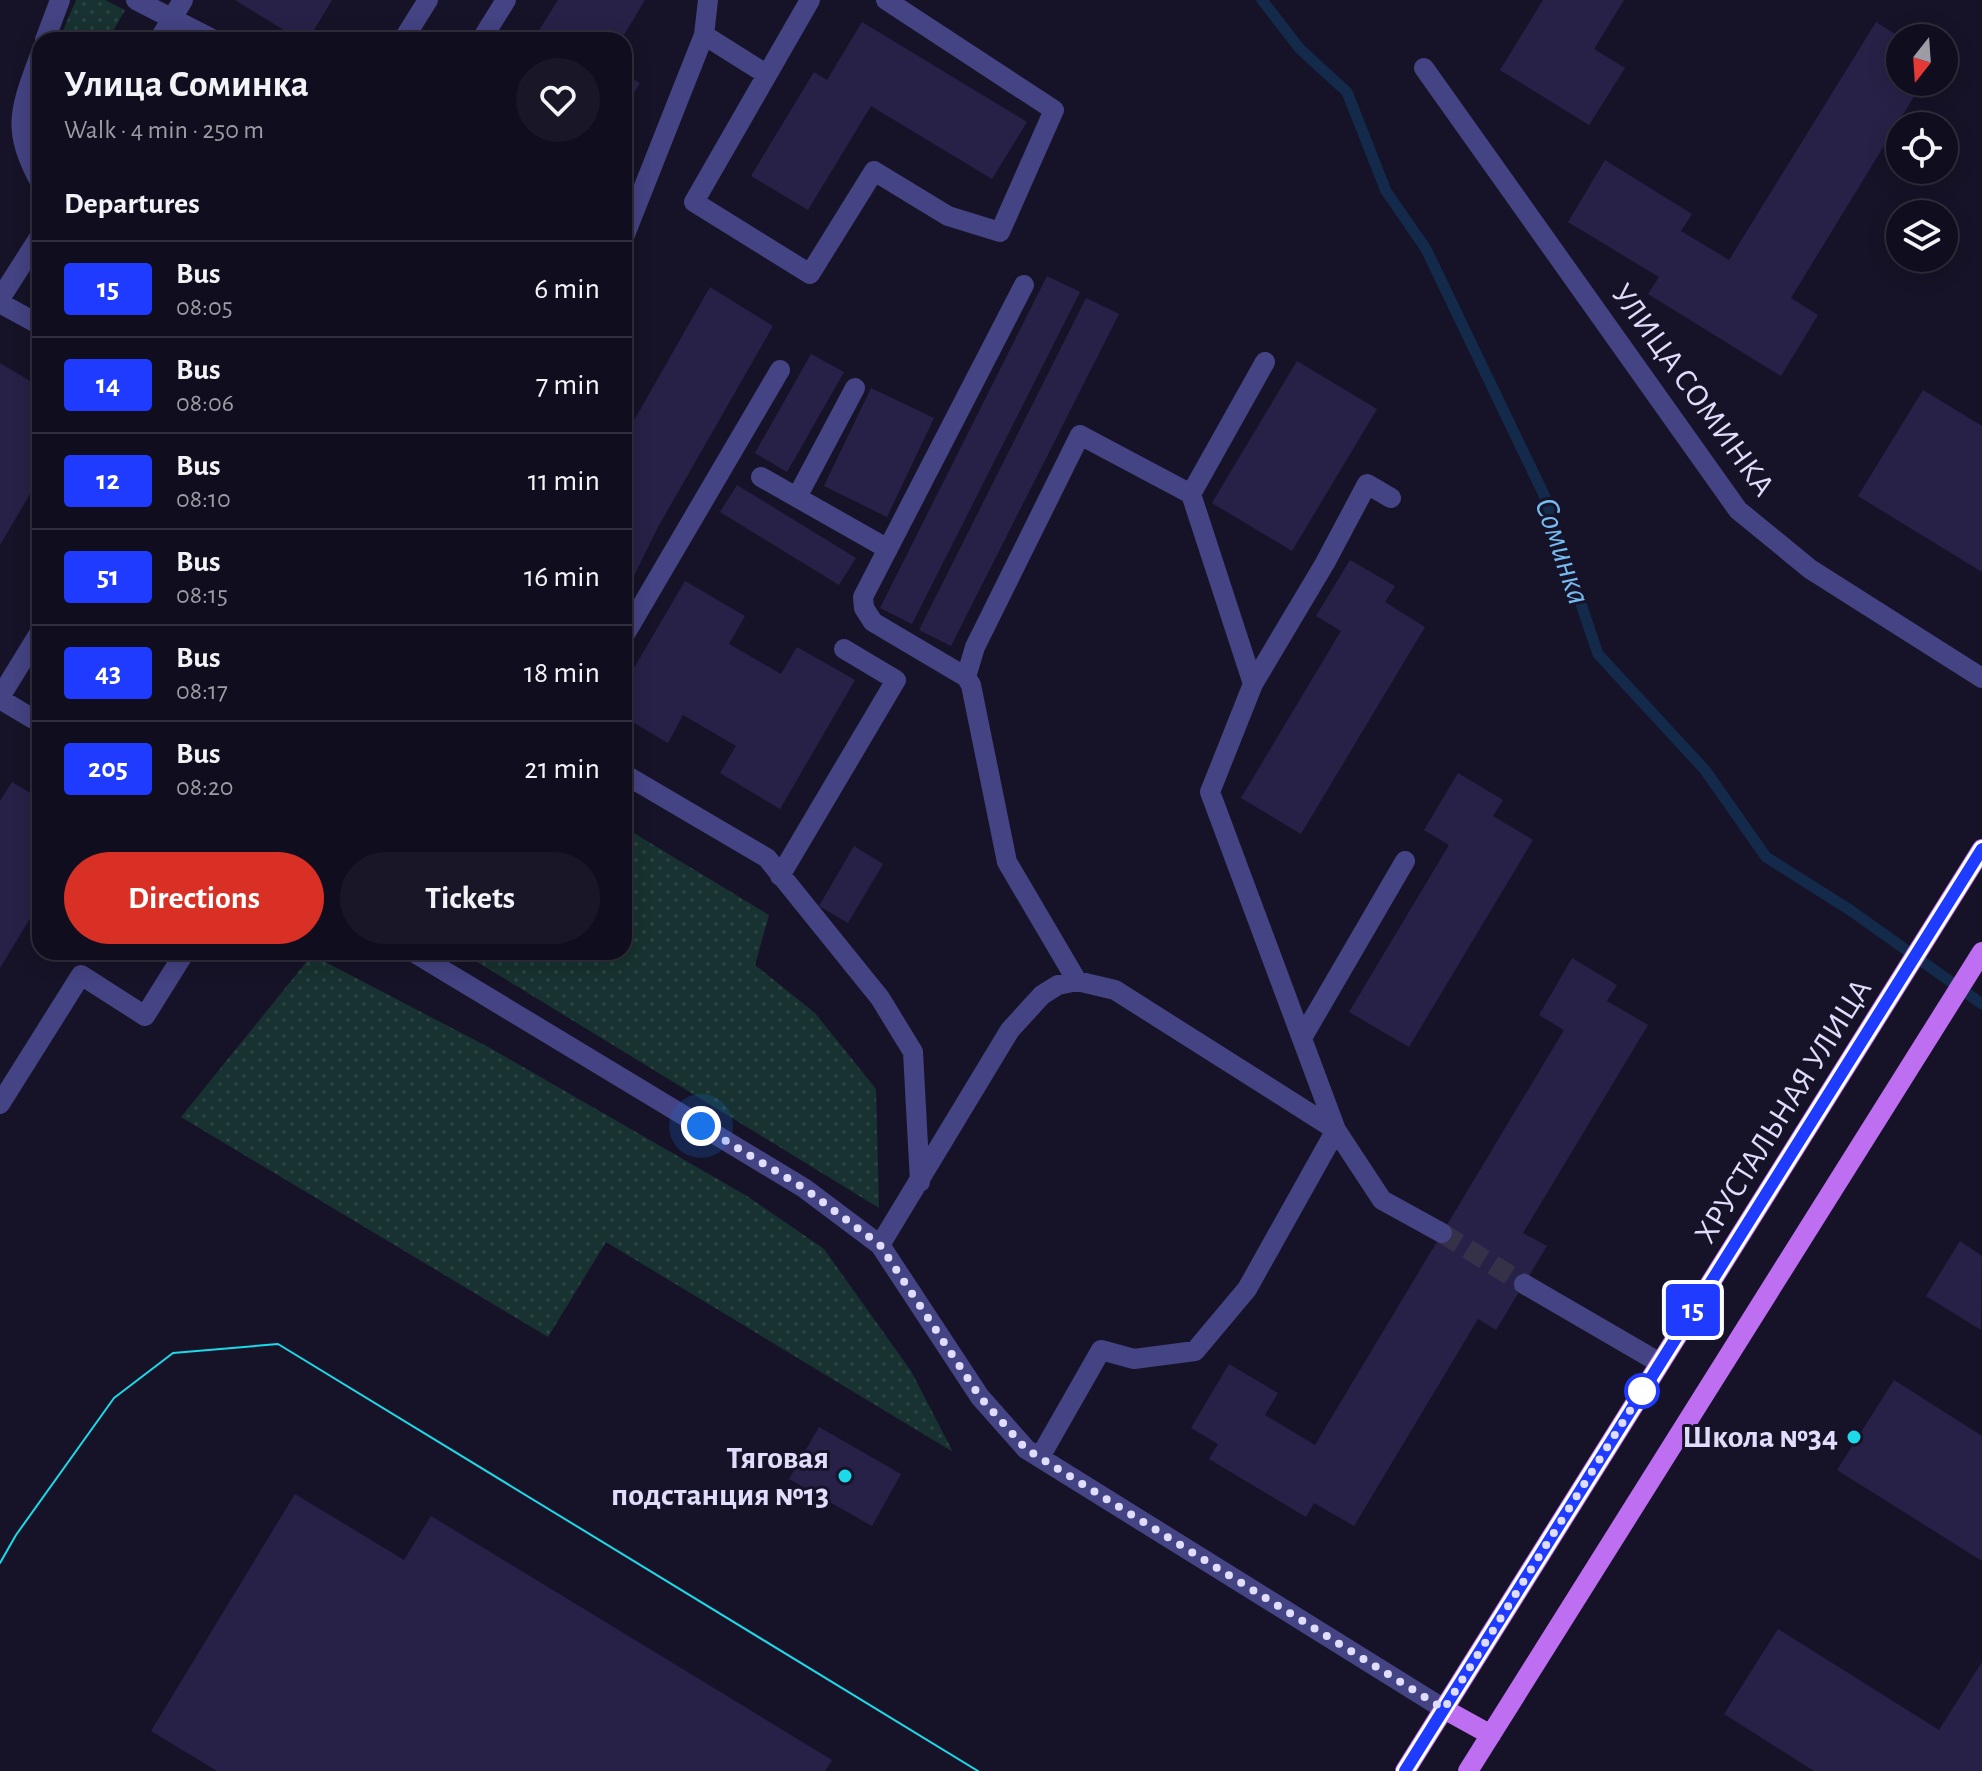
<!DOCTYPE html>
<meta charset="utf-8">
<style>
:root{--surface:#100e1e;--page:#191727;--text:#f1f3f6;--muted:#9c9ca4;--line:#302e3c;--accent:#d93025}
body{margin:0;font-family:"Alegreya Sans",sans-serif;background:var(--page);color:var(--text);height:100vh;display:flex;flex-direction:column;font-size:30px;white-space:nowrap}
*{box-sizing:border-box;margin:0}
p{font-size:26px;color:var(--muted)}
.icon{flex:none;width:44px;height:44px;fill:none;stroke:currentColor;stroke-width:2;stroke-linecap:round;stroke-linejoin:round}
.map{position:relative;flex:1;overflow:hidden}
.details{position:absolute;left:32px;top:32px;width:600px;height:928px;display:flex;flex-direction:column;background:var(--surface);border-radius:24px;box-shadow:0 4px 20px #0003,0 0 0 2px var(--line)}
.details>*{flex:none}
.badge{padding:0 16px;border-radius:6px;font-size:28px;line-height:52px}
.needle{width:52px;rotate:197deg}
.controls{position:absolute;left:1886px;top:24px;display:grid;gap:16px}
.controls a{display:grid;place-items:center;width:72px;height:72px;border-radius:50%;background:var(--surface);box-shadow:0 4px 20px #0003,0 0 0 2px var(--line);font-size:40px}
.you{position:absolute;width:40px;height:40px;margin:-20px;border:6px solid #fff;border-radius:50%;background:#1a73e8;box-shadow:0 0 0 12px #1a73e833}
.map>.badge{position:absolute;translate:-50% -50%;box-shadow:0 0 0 4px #fff}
h2{padding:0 32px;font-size:30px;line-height:72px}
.round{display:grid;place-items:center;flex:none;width:84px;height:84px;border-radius:42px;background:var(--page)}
.summary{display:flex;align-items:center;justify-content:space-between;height:136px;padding:0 32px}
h1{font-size:38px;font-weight:600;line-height:60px}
.primary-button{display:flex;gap:16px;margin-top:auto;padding:16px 32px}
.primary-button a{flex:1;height:92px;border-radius:48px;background:var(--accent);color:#fff;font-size:32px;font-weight:600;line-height:92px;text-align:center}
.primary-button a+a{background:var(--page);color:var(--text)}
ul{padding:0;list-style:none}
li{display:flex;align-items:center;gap:24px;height:96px;padding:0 32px;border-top:2px solid var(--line)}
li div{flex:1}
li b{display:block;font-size:30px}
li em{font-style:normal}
li .badge{min-width:88px;font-weight:700;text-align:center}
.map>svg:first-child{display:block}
.grass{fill:url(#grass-dots)}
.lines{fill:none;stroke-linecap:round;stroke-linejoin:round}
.stream{stroke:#142a4b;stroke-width:11}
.building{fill:#282147}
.minor-tunnel{stroke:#343148;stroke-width:20;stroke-dasharray:20 10;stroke-linecap:butt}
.minor{stroke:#444383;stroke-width:20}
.major{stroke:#be6ff1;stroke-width:20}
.tram{stroke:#1cdaea;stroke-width:2}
.line-casing{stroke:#fff;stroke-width:18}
.line{stroke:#1f3bff;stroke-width:12}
.walk{stroke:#e0ddfc;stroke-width:8;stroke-dasharray:0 14.4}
.stop-dot{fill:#fff;stroke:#1f3bff;stroke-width:4}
.poi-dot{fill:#1cdaea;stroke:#161328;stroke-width:3}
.labels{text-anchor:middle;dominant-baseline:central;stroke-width:6;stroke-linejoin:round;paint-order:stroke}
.street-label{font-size:32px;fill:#e0ddfc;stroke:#161328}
.poi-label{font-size:32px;font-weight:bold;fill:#e0ddfc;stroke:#161328;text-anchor:end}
.water-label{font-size:34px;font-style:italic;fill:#75bbf2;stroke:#161328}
</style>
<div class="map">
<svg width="1982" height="1771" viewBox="0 0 1982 1771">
<defs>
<pattern id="grass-dots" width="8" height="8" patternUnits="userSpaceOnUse" patternTransform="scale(2)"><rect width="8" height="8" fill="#173230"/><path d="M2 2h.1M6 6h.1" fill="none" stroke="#2d4645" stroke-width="1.8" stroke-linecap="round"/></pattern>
</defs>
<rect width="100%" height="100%" fill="#161328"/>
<path class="grass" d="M 76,0 L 105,0 L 125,10 L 108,40 L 59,40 Z
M 624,827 L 769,915 L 755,965 L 815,1013 L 876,1089 L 879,1208 L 461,952 L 624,952 Z
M 312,955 L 492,1049 L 747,1196 L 824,1249 L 911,1371 L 953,1452 L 606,1242 L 548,1337 L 181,1117 Z"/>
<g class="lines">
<path class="stream" d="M 1262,0 L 1300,49 L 1347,92 L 1386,191 L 1426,249 L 1544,495 L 1598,654 L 1705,770 L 1766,857 L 1850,910 L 1982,1004"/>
</g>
<path class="building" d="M 235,0 L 332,0 L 308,40 L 300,40 Z
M 558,0 L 645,0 L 621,40 L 533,40 Z
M 1543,0 L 1624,0 L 1594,49 L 1625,68 L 1589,125 L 1500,70 Z
M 862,22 L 1027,122 L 992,179 L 871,106 L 808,210 L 751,176 L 814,72 L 827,80 Z
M 1876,22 L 1900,37 L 1900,82 L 1923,82 L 1791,298 L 1818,315 L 1781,376 L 1648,294 L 1659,277 L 1568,222 L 1605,160 L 1692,214 L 1681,231 L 1729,260 Z
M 624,74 L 640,83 L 624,109 Z
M 1047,276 L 1080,292 L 912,624 L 880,608 Z
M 710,287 L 773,326 L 658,527 L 624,596 L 624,438 Z
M 1086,298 L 1119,314 L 951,646 L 919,630 Z
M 811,354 L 844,372 L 787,472 L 755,453 Z
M 1297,361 L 1377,409 L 1292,551 L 1212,503 Z
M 0,363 L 40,387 L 40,477 L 0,545 Z
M 871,388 L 934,418 L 887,517 L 824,486 Z
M 1923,390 L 1982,426 L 1982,572 L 1858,496 Z
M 737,485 L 856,558 L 839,585 L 720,512 Z
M 1350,560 L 1395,586 L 1385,602 L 1425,627 L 1301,834 L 1241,798 L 1341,631 L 1316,616 Z
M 685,581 L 745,616 L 729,644 L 781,674 L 797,647 L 855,680 L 780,809 L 720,773 L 736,746 L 683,715 L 668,743 L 624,717 L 624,685 Z
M 1458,773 L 1503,800 L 1493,816 L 1533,840 L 1409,1047 L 1349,1012 L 1449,845 L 1424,830 Z
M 12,782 L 40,799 L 40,902 L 0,968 L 0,801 Z
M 854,846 L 883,864 L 848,923 L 819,906 Z
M 1572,958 L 1617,985 L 1607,1001 L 1648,1025 L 1523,1233 L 1547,1246 L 1496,1330 L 1478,1319 L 1354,1526 L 1314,1503 L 1306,1517 L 1209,1459 L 1218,1444 L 1191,1428 L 1229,1364 L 1278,1393 L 1265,1415 L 1315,1445 L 1564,1030 L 1539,1015 Z
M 1960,1241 L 1982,1256 L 1981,1330 L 1926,1296 Z
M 1894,1380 L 1982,1436 L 1982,1561 L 1837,1470 Z
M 819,1427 L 901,1474 L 872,1526 L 789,1479 Z
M 295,1494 L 404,1560 L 431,1516 L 832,1760 L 825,1771 L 217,1771 L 151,1731 Z
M 1778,1629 L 1939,1730 L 1982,1662 L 1982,1771 L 1814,1771 L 1724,1714 Z"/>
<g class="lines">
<path class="minor-tunnel" d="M 1442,1233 L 1524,1284"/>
<path class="minor" d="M 136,0 L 214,40
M 810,0 L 694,202 L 810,274 L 874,171 L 948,216 L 1000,232 L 1054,110 L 886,0
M 704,35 L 766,74
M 45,40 L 60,0
M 159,40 L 183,0
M 403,40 L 428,0
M 481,40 L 506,0
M 40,55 C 20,110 11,128 40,182
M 1424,68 L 1738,510 L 1810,569 L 1982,678
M 624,237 L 704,35 L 708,0
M 1024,285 L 863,597 L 864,608 L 873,622 L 966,677 L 971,685 L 1007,862 L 1077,981
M 0,299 L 40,236
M 0,303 L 40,325
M 1265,362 L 1191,494 L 1253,684 L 1210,792 L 1336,1130 L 1382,1200 L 1442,1233
M 761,477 L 888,549
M 797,497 L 855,388
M 624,636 L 780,370
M 966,677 L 975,647 L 1080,435 L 1191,494
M 1253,684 L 1325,563 L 1367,484 L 1391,498
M 0,697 L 40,632
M 0,699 L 40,723
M 624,774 L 767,858 L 880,998 L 913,1052 L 920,1182
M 780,876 L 896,680 L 844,649
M 413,952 L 804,1188 L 880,1245 L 980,1397 L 1026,1449 L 1444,1709
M 1302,1038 L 1405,861
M 0,1104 L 81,975 L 145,1016 L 185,952
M 880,1245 L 1010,1030 L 1042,995 L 1058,985 L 1077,981 L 1115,990 L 1336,1130 L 1247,1289 L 1195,1351 L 1134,1359 L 1101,1350 L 1040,1457
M 1524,1284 L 1660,1363"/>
<path class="major" d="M 1444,1709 L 1491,1735
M 1405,1771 L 1982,849
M 1468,1771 L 1982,952"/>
<path class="tram" d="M 0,1563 L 16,1535 L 114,1398 L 173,1353 L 278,1344 L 978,1771"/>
</g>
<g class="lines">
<defs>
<path id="line" d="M 1405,1771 L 1982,849"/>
</defs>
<use href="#line" class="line-casing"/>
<use href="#line" class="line"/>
<path class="walk" d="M 701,1126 L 804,1188 L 880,1245 L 980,1397 L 1026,1449 L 1444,1709 L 1646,1385 L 1642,1391"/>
</g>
<circle class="stop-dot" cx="1642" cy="1391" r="16"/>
<g class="poi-dot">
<circle cx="1854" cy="1437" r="8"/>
<circle cx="845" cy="1476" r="8"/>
</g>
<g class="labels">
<g class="street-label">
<text transform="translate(1693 390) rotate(54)">УЛИЦА СОМИНКА</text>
<text transform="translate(1783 1111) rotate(-58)">ХРУСТАЛЬНАЯ УЛИЦА</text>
</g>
<g class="poi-label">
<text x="1838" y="1437">Школа №34</text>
<text x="829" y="1458">Тяговая<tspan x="829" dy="37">подстанция №13</tspan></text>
</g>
<g class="water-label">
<text transform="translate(1562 551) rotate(71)">Соминка</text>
</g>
</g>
</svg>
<div class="controls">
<a><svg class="needle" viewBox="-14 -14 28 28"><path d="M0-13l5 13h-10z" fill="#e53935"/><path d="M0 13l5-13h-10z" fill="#9c9ca4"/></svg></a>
<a><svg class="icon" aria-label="locate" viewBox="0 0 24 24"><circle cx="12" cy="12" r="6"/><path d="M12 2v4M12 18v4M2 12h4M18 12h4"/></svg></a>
<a><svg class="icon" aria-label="layers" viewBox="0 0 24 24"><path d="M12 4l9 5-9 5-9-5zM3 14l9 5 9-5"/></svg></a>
</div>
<div class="you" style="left:701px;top:1126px"></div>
<b class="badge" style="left:1693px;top:1310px;background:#1f3bff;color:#fff">15</b>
<section class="details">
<div class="summary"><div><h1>Улица Соминка</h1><p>Walk · 4 min · 250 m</p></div><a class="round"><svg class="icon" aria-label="heart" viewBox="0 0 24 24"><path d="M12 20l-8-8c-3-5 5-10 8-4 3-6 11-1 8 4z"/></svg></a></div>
<h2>Departures</h2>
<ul>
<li><span class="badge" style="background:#1f3bff;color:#fff">15</span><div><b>Bus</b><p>08:05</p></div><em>6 min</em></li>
<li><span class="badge" style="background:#1f3bff;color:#fff">14</span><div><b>Bus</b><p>08:06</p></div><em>7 min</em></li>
<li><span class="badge" style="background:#1f3bff;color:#fff">12</span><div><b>Bus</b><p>08:10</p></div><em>11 min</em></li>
<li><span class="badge" style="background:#1f3bff;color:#fff">51</span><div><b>Bus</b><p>08:15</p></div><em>16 min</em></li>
<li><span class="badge" style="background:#1f3bff;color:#fff">43</span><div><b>Bus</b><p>08:17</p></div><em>18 min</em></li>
<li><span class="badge" style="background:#1f3bff;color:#fff">205</span><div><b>Bus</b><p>08:20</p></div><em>21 min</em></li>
</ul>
<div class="primary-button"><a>Directions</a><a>Tickets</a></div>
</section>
</div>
